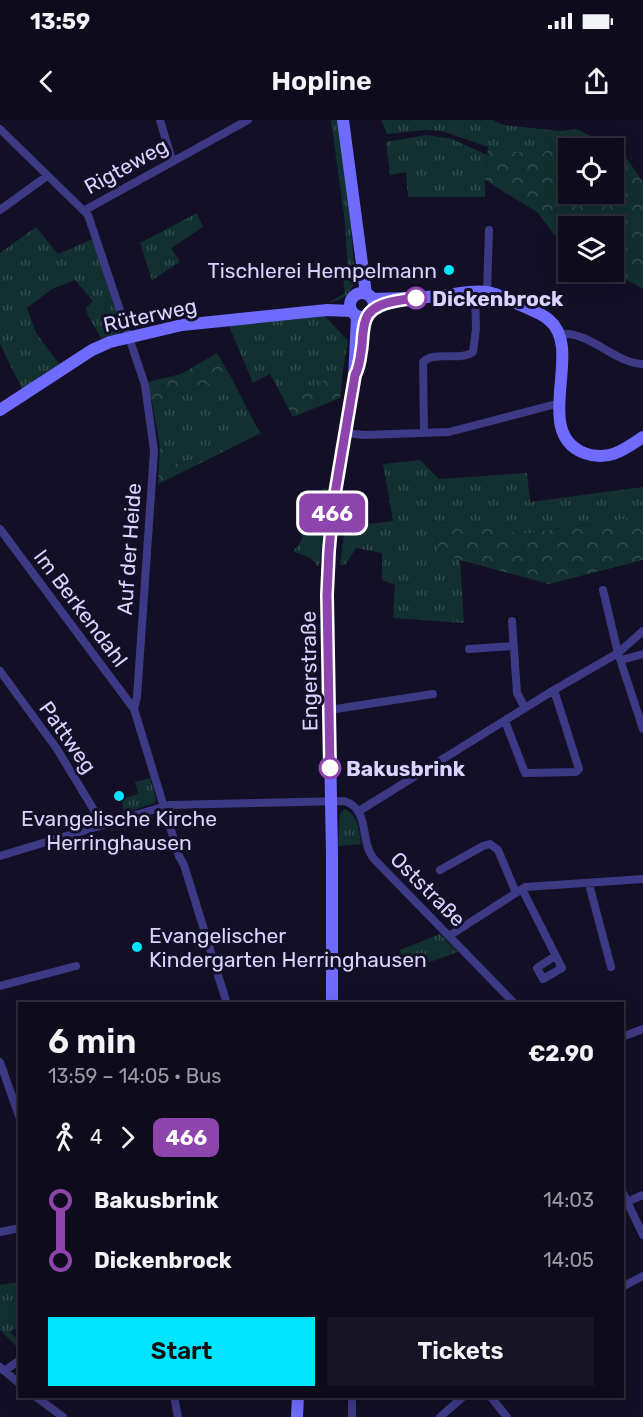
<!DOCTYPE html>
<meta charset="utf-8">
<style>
:root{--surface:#0e0b1c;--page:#171425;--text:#f1f3f6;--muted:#9b9ba3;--line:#2e2b3b;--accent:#00e5ff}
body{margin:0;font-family:Rubik,sans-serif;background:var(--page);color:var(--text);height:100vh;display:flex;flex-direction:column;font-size:22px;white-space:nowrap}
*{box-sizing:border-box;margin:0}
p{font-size:20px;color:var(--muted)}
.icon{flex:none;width:33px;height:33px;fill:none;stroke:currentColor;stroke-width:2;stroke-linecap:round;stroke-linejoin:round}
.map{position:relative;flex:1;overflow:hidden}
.sheet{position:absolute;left:18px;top:882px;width:606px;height:396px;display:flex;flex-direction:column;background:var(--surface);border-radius:0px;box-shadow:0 3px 15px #0003,0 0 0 2px var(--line)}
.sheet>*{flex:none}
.badge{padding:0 12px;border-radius:9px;font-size:21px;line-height:39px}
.buttons{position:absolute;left:558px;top:18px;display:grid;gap:12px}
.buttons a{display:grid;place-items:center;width:66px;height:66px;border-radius:0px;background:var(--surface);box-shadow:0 3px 15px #0003,0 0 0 2px var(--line);font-size:30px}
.map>.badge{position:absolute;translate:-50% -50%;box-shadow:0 0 0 3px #fff}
.legs{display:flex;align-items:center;gap:9px;height:66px;padding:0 30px;font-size:20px}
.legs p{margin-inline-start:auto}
.summary{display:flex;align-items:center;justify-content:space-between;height:102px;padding:0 30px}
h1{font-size:33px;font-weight:600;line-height:45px}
.cta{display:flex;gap:12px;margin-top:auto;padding:12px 30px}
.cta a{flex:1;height:69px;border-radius:0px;background:var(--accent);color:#111;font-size:24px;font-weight:600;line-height:69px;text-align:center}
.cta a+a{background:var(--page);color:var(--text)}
ul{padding:0 30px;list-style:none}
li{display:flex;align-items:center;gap:21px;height:60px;font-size:22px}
li i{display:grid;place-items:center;width:9px;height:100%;margin:0 8px;background:currentColor}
li i::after{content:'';width:15px;height:15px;margin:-8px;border:4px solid;border-radius:50%;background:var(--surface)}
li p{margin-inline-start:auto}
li:first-child i{background:linear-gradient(#0000 50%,currentColor 0)}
li:last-child i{background:linear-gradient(currentColor 50%,#0000 0)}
.status{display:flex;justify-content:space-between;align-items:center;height:42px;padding:0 30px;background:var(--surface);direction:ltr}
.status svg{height:16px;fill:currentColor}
header{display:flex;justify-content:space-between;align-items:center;height:78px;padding:0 30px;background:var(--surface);font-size:27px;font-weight:600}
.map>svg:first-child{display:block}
.grass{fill:url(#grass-tufts)}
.forest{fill:url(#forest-crowns);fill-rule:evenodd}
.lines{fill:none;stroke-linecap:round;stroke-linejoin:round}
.street{stroke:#3d3a85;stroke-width:8}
.secondary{stroke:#6f6bff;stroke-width:12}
.line-1-casing{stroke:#fff;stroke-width:14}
.line-1{stroke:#8e44ad;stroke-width:9}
.poi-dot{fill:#00e5ff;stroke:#130f26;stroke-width:2}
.stop-1-dot{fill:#fff;stroke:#8e44ad;stroke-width:3}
.labels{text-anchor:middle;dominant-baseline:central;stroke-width:6;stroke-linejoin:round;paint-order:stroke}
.street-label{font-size:21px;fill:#d9d4ff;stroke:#130f26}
.poi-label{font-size:21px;fill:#d9d4ff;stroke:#130f26;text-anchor:end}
.stop-label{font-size:21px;font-weight:bold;fill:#d9d4ff;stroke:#130f26;text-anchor:start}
</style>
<div class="status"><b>13:59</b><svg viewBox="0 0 49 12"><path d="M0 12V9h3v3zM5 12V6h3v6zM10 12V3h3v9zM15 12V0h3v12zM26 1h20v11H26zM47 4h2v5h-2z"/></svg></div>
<header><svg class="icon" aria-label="back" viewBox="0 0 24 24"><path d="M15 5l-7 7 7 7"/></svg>Hopline<svg class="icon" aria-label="share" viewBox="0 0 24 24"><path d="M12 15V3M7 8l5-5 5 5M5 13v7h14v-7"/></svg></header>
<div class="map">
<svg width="643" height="1297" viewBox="0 0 643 1297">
<defs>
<pattern id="grass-tufts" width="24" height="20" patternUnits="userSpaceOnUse" patternTransform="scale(1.5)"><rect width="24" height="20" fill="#12302f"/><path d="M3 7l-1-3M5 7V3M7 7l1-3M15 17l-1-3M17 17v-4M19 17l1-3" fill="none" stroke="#344d4e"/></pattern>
<pattern id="forest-crowns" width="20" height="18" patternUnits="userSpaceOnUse" patternTransform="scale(1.5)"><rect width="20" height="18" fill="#12302f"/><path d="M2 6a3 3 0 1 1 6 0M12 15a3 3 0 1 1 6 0" fill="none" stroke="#344d4e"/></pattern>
</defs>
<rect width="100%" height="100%" fill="#130f26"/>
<path class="grass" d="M 331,0 L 338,0 L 351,108 L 355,163 L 347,175 L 339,180 L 328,183 L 345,173 L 342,153 L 348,149 L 345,103 Z
M 381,0 L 493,0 L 503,5 L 559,11 L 542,37 L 488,27 L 442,11 L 425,10 L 387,14 Z
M 427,15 L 452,19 L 487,35 L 485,60 L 485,77 L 408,77 L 406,52 L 390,55 L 386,22 Z
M 197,93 L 203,107 L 171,128 L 180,142 L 152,160 L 140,123 Z
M 36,107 L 58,134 L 93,119 L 122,210 L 119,214 L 101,218 L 88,196 L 86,188 L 93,181 L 75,160 L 52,169 L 27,188 L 36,213 L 59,244 L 22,269 L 0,224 L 0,133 Z
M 325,196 L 348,221 L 343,251 L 284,280 L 270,254 L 253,263 L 229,206 Z
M 231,257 L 256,306 L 231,326 L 201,338 L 165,346 L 163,326 L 160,326 L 152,282 Z
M 420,340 L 439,359 L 527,353 L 530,382 L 643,367 L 643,396 L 524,414 L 432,400 L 439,432 L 460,440 L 464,503 L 393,498 L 395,465 L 382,460 L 382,433 L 356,428 L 345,445 L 340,445 L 345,407 L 393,401 L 383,344 Z
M 324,368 L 328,370 L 320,443 L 318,447 C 313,437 304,435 293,432 L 301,421 L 305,405 L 298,395 Z
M 150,658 L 156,679 L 155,683 L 124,693 L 122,679 L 138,674 L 135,662 Z
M 345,689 C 359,697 359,710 361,724 L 338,726 L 340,693 Z
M 440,814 L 458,832 L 407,850 L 400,830 Z
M 19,1162 L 19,1207 L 10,1212 L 19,1221 L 19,1229 L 0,1210 L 0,1165 Z"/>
<path class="forest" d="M 577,9 L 623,33 L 643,62 L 643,168 L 618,156 L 596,152 L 614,152 L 614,106 L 568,106 L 568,133 L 537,92 L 485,60 L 488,27 L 542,36 L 559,11 ZM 614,28 L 614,74 L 568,74 L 568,28 Z
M 217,233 L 231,257 L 152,282 L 147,262 L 181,254 Z
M 343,251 L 340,278 L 293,297 L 284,280 Z
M 256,306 L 261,313 L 158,364 L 160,326 L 163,325 L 166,346 L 201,338 L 231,326 Z
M 643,396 L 643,440 L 549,464 L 460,440 L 439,432 L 432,400 L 524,414 Z"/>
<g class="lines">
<path class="street" d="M 160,0 L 172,40
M 0,9 L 88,95 L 145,265 L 154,331 L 137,577 L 134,589 L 179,736 L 184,745 L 227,884
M 0,90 L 47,56
M 85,90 L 248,0
M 487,172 L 489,110
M 560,214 C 590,211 614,243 643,244
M 345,313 L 364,315 L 449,312 L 560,283
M 424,313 L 423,242 C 435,230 459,242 473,232 L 476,209 L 475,172
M 0,409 L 134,589
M 603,470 L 618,533 L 643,609
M 512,501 L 517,573 L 525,588
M 469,529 L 513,526
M 621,540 L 643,534
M 0,551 L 57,629 L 103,705
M 329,590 L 433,574
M 505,601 L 525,653 L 576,652 L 579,649 L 554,570
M 359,691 L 554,570 L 618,533 L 643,511
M 0,736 L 169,685 L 344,681 C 371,689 359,721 374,739 L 515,884
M 440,750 L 483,726 L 490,724 L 498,730 L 516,773
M 589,764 L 611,847
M 522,769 L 562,848 L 543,859 L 537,848 L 555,836
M 449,816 L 525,767 L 643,759
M 0,866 L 76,846
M 622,917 L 643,909
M 0,942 L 20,999
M 622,1071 L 643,1115
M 622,1084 L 643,1075
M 0,1112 L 20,1108
M 622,1167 L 643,1156
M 0,1247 L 20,1264
M 4,1251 L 20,1240
M 35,1276 L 63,1297
M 174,1276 L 178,1297
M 490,1276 L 507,1297
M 352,1297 L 352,1276
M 440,1297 L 464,1276"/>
<path class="secondary" d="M 343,0 L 366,174
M350 185a12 12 0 1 1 24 0a12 12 0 1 1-24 0Z
M 372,179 C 395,179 418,178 441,176 C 455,174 472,170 487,172 C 500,174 513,182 525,187 C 533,191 543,194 549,200 C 585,229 531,312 584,333 C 608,342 624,330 643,317
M 0,290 L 92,230 L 110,222 L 182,205 L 327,190 L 351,191
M 332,884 L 332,736 L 327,457 L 333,385 L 354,260 L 357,196
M 297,1297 L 298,1276"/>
</g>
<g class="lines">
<defs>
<path id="line-1" d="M 330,648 L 327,475 L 329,431 L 333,385 L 355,255 C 359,248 360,240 361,232 C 363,222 362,208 366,199 C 372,182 400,180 416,178"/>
</defs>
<use href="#line-1" class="line-1-casing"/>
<use href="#line-1" class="line-1"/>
</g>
<g class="poi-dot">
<circle cx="449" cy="150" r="6"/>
<circle cx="119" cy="676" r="6"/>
<circle cx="137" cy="827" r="6"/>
</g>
<g class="stop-1-dot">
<circle cx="416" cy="178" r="10"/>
<circle cx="330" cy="648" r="10"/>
</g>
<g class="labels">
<g class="street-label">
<text transform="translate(126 46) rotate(-29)">Rigteweg</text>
<text transform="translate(150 195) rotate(-12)">Rüterweg</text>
<text transform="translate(129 429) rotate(-86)">Auf der Heide</text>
<text transform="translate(81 488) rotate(53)">Im Berkendahl</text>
<text transform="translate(309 551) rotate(-91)">Engerstraße</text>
<text transform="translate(68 617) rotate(55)">Pattweg</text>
<text transform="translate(428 769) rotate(45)">Oststraße</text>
</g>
<g class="poi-label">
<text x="437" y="150">Tischlerei Hempelmann</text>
<text x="119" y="698" text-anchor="middle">Evangelische Kirche<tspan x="119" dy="24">Herringhausen</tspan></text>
<text x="149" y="815" text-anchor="start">Evangelischer<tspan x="149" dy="24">Kindergarten Herringhausen</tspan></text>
</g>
<g class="stop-label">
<text x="432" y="178">Dickenbrock</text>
<text x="346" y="648">Bakusbrink</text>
</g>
</g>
</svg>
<div class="buttons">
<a><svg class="icon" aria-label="locate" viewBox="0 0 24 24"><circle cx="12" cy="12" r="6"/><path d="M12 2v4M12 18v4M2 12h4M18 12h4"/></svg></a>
<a><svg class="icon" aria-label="layers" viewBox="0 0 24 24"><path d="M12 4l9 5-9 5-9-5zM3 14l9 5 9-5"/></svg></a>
</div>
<b class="badge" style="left:332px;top:393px;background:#8e44ad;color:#fff">466</b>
<section class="sheet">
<div class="summary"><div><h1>6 min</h1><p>13:59 – 14:05 · Bus</p></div><b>€2.90</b></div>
<div class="legs"><svg class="icon" aria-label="walk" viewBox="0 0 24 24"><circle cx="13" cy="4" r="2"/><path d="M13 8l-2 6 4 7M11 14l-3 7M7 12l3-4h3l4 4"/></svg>4<svg class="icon" aria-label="forward" viewBox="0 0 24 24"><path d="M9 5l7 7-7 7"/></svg><b class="badge" style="background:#8e44ad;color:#fff">466</b></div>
<ul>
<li><i style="color:#8e44ad"></i><b>Bakusbrink</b><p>14:03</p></li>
<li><i style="color:#8e44ad"></i><b>Dickenbrock</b><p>14:05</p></li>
</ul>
<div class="cta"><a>Start</a><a>Tickets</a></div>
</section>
</div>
